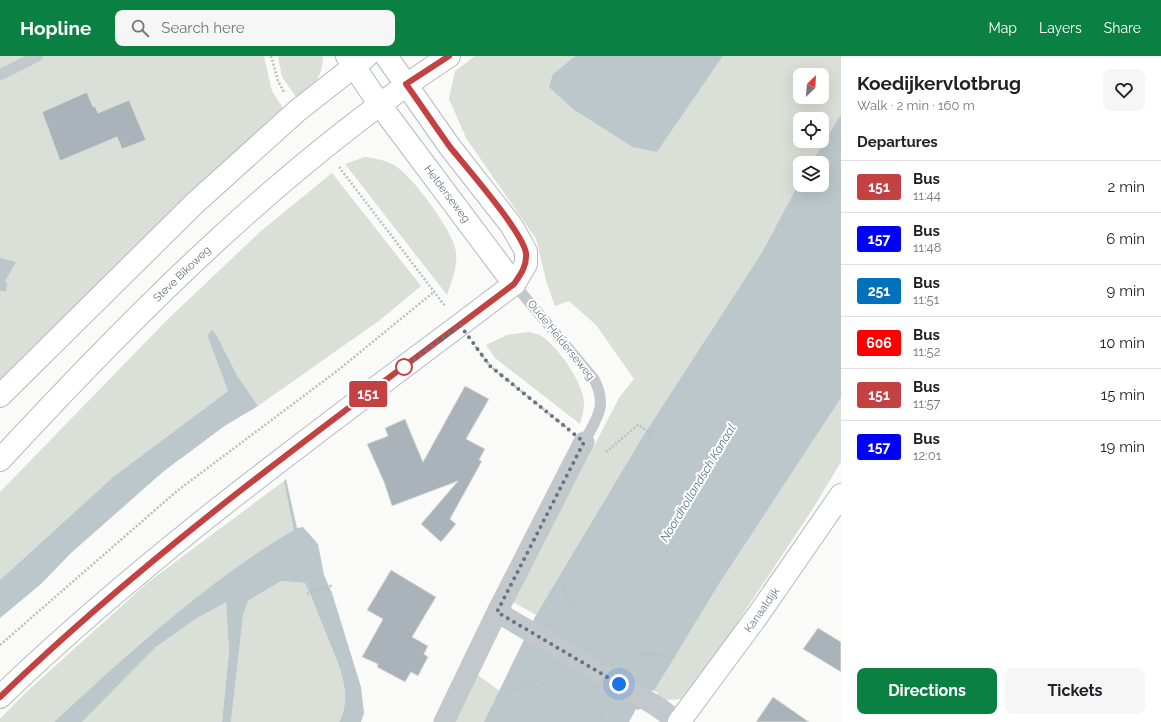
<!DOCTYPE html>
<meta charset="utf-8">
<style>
:root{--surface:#fff;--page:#f6f6f6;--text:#202124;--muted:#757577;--line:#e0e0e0;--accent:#0b8043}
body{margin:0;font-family:Raleway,sans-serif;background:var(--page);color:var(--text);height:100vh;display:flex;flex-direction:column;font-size:15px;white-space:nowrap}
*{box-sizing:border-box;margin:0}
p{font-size:13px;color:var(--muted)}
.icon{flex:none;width:22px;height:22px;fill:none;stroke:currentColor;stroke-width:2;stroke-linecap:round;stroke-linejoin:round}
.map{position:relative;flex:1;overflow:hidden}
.sheet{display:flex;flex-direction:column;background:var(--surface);width:320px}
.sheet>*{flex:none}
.badge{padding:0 8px;border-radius:3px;font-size:14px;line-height:26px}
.needle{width:26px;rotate:25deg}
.buttons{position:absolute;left:793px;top:12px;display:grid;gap:8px}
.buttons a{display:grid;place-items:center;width:36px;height:36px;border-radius:8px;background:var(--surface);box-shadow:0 4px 16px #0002;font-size:20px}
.you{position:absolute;width:20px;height:20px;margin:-10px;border:3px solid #fff;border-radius:50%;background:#1a73e8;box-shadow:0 0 0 6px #1a73e833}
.map>.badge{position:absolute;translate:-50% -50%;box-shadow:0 0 0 2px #fff}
h2{padding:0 16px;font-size:15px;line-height:36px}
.round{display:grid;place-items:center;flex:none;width:42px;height:42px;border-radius:8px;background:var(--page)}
.headline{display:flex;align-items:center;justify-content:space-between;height:68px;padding:0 16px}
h1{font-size:19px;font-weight:700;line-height:30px}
.button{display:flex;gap:8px;margin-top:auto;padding:8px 16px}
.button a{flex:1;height:46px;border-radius:8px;background:var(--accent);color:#fff;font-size:16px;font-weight:700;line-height:46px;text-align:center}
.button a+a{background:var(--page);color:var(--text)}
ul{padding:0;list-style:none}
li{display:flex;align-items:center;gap:12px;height:52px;padding:0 16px;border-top:1px solid var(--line)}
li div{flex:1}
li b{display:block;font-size:15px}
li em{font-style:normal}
li .badge{min-width:44px;font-weight:700;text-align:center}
header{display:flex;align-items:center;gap:24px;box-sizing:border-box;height:56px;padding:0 20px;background:var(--accent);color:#fff}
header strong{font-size:19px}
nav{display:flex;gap:22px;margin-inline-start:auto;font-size:14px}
.search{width:280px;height:36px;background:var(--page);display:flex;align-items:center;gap:10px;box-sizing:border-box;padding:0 14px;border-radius:8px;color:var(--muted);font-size:15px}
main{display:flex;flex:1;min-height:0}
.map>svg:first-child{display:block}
.green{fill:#dadfd7;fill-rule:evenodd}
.water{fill:#bbc7cb}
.building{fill:#aab3b9;stroke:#dcdcda}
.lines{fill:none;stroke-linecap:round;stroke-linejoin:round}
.secondary-casing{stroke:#b3babf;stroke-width:24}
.primary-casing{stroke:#b5babe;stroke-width:24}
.path{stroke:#bbbfc2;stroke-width:2.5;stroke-dasharray:2 2;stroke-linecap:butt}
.lane{stroke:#c3c8cc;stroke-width:11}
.street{stroke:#c3c8cc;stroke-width:21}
.secondary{stroke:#fff;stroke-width:22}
.primary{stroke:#fff;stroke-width:22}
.line-casing{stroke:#fff;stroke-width:9}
.line{stroke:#c34141;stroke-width:6}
.walk{stroke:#657683;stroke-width:4;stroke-dasharray:0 7.2}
.stop-dot{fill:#fff;stroke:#c34141;stroke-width:2}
.labels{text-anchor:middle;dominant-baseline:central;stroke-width:4;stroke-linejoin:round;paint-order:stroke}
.street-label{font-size:11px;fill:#657683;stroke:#fff}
.water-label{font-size:12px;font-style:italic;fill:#60757c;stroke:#fff}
</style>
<header>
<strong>Hopline</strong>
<div class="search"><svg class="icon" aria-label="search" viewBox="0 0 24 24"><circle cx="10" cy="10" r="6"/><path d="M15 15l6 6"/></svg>Search here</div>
<nav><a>Map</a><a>Layers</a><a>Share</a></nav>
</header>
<main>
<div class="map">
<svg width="841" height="666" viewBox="0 0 841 666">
<rect width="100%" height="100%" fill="#fafaf8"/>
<path class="green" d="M 0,0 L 264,0 L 272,35 L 284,54 L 139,186 L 0,328 Z
M 278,0 L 323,0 C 323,20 312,33 299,45 L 282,21 Z
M 475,0 L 575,0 L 553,18 L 657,96 L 723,0 L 841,0 L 841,58 L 811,107 L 800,107 L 800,125 L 761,198 L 643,380 L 536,559 L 513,546 L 619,342 L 634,323 L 596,269 L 569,245 L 555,250 L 547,228 L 536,183 L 466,82 L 449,43 L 455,15 ZM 800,19 L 822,19 L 822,41 L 800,41 ZM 800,63 L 822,63 L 822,85 L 800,85 Z
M 365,101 C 375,102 384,104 394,109 C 412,119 453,175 456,195 C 458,211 452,224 447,239 L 345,108 Z
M 332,117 L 421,230 L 380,264 L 258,350 L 238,321 L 217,280 L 211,275 L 207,279 L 228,335 L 113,421 L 0,524 L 0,436 L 167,264 L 261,175 Z
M 529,276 C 533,277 538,278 541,280 C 557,289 584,328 584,347 C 584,354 582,361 580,368 L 495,302 L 486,289 L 507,279 Z
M 841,342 L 841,406 L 812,454 L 733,573 L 681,643 L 664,644 L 657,639 L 658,636 L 654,635 L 719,528 Z
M 284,425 L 295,474 C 206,526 129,597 54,666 L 0,666 L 0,663 L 21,641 L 147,527 Z
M 281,525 L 305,527 C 313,543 318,559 325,575 C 336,604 355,636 339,666 L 231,666 L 243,560 L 248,545 Z
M 226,545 L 229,595 L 222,666 L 82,666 L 156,591 L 197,562 Z
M 475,617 L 500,635 L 484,666 L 452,666 Z"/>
<path class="water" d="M 575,0 L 723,0 L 657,96 L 633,91 L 573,53 L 549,31 L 553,18 Z
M 841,58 L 841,342 L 719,528 L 654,635 L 652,634 L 639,654 L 636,653 L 629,666 L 484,666 L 536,559 L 643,380 L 761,198 L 800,125 L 800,129 L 822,129 L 822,107 L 811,107 Z
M 0,202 L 16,206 L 5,225 L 7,228 L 6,235 L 0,235 Z
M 212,274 L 217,280 L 238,321 L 258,350 L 226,369 L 164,415 L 71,497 L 41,528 L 0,562 L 0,524 L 113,421 L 228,335 L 207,279 Z
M 286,423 L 297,472 L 303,471 L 318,488 L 324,519 L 332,537 L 361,631 L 364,657 L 361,666 L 339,666 C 355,636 336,604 325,575 C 318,559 313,543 305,527 L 281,525 L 248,545 L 243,560 L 231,666 L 222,666 L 229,595 L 226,546 L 197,562 L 156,591 L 82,666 L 54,666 C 129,597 206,526 294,474 L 284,425 Z"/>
<path class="building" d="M 87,36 L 93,51 L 95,50 L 98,57 L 129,44 L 146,84 L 122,93 L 117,81 L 60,105 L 42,56 Z
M 465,330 L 489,343 L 466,383 L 485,393 L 479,404 L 482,405 L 450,463 L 456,468 L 441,486 L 421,468 L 458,425 L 392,450 L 384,426 L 367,388 L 388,380 L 385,372 L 405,363 L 423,406 Z
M 391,514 L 436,541 L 412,581 L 428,590 L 424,598 L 428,601 L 418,620 L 411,616 L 405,626 L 377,611 L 378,608 L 362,601 L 383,563 L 367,554 Z
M 818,572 L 841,586 L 841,616 L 803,593 Z
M 773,641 L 809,666 L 756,666 Z"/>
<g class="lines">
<defs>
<path id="secondary" d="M 347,0 L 380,49 L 514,228
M 0,641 C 159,488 339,361 514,228 L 526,208 L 526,196 L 522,188 L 511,169 L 450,91 L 386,0
M 679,666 L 758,559 L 841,439"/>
<path id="primary" d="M 0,340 L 194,148 L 297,55 L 367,0
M 0,404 C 136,257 281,111 449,0"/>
</defs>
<use href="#secondary" class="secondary-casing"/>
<use href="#primary" class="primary-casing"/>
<path class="path" d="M 271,0 L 278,25 L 284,36
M 339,111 L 445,250
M 473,287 L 490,310 L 567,372
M 649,384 L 652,378
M 606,396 L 638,369 L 652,378 L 655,373
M 561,526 L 575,557
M 307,538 L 333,529
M 0,589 L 177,435 L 337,315 L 435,235
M 637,597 L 675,601
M 506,636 L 542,623
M 600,658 L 601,666"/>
<path class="lane" d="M 0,19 L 37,0
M 514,228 L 594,323 C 608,350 597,362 584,386"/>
<path class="street" d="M 497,556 L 658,651 L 678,666
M 444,666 L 497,556 L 584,386"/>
<use href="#secondary" class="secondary"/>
<use href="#primary" class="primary"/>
</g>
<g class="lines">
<defs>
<path id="line" d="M 0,641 C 158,488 339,360 514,228 C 521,218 527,210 526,197 C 522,175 467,112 450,91 C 435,70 421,49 406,28 L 449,0"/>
</defs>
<use href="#line" class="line-casing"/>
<use href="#line" class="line"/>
<path class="walk" d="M 404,311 L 398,316 L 460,269 L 490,310 L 584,386 L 497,556 L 619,628"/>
</g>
<circle class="stop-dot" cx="404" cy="311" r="8"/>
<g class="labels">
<g class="street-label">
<text transform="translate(447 138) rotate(53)">Helderseweg</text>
<text transform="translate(182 218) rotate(-44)">Steve Bikoweg</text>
<text transform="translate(561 284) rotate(51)">Oude Helderseweg</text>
<text transform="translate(762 554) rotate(-55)">Kanaaldijk</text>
</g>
<g class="water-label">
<text transform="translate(698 427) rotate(-59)">Noordhollandsch Kanaal</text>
</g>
</g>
</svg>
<div class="buttons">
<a><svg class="needle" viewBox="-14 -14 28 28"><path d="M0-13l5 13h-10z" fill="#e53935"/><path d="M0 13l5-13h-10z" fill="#757577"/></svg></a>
<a><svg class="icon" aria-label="locate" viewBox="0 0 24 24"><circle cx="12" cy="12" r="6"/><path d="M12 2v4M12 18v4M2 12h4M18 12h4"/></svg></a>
<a><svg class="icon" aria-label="layers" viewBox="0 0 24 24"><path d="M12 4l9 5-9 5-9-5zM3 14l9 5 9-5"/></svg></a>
</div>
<div class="you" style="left:619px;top:628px"></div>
<b class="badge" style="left:368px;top:338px;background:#c34141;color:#fff">151</b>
</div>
<section class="sheet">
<div class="headline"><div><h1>Koedijkervlotbrug</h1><p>Walk · 2 min · 160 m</p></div><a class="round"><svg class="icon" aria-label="heart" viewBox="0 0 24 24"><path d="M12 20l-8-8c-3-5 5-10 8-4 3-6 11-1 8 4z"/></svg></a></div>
<h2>Departures</h2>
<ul>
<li><span class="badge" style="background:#c34141;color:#fff">151</span><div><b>Bus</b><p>11:44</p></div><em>2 min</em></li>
<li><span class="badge" style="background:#00f;color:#fff">157</span><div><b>Bus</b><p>11:48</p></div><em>6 min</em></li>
<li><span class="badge" style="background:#0072bc;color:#fff">251</span><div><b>Bus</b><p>11:51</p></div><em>9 min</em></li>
<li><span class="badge" style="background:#f00;color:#fff">606</span><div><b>Bus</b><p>11:52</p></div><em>10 min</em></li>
<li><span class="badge" style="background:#c34141;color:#fff">151</span><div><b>Bus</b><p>11:57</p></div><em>15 min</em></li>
<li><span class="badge" style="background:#00f;color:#fff">157</span><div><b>Bus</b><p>12:01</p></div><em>19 min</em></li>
</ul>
<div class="button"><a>Directions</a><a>Tickets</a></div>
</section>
</main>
